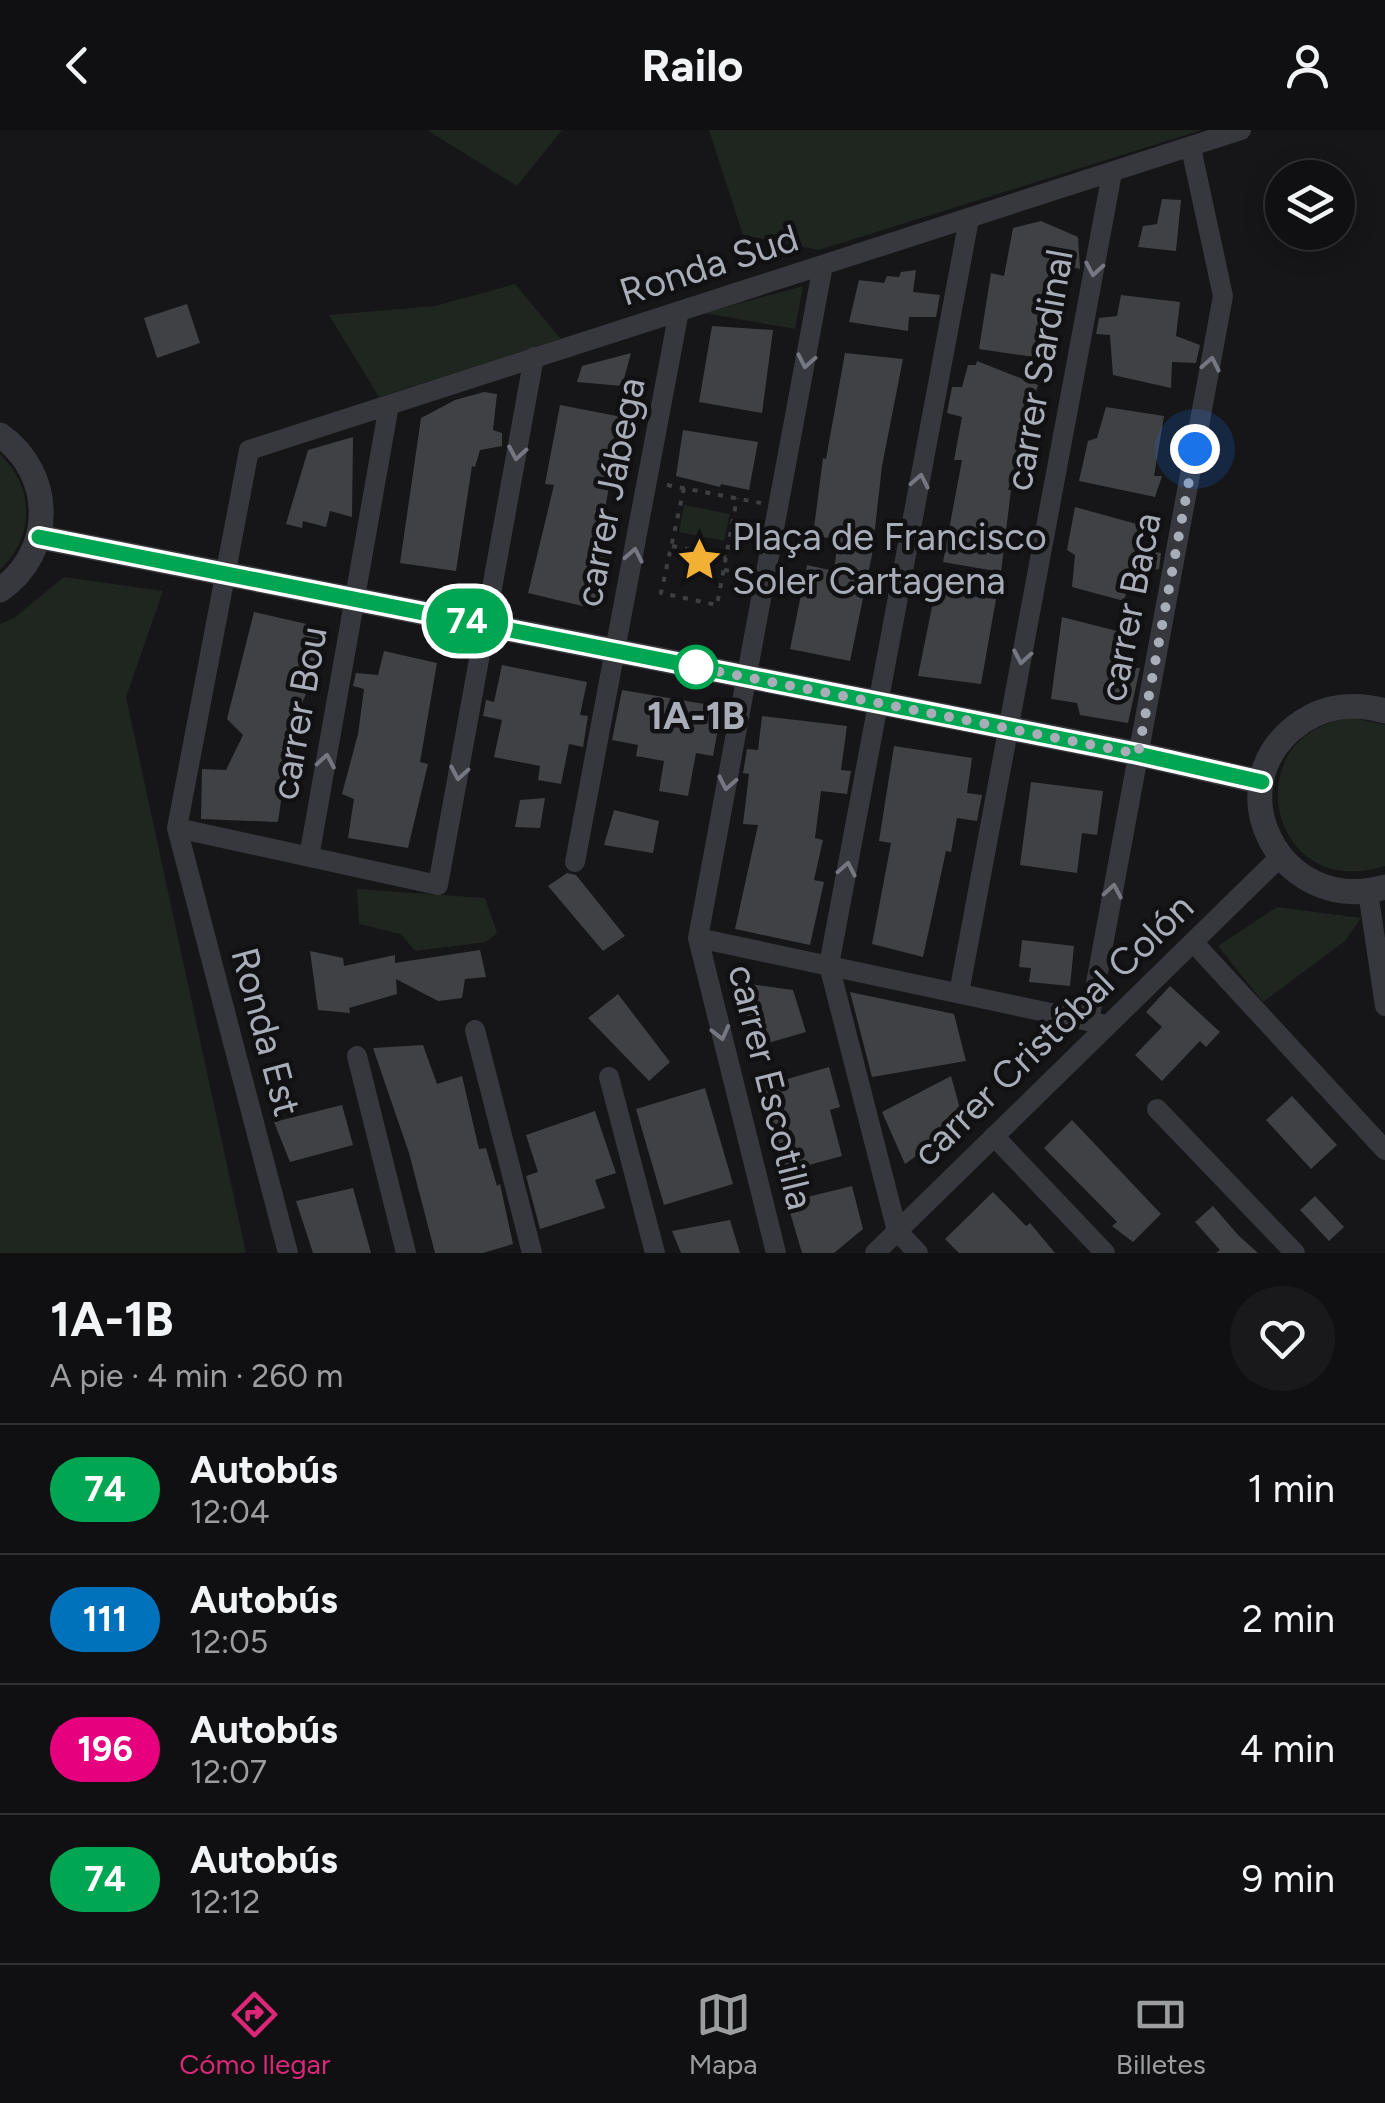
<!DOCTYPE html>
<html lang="es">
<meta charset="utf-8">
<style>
:root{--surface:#101012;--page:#19191b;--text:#f1f3f6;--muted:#9c9d9f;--line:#303032;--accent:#db2777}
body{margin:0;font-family:Figtree,sans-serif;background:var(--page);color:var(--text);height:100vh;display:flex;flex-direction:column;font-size:38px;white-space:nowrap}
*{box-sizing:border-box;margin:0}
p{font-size:32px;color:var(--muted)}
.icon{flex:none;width:55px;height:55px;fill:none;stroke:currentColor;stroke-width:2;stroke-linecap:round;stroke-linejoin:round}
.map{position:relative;height:1123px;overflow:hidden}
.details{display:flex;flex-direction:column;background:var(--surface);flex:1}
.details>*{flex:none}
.badge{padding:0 20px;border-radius:32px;font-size:35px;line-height:65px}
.tools{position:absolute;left:1265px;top:30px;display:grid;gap:20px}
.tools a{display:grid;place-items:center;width:90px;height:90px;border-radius:50%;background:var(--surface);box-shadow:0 5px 25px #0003,0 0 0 2px var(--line);font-size:50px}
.you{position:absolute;width:50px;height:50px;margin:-25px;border:8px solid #fff;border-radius:50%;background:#1a73e8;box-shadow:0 0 0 15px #1a73e833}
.map>.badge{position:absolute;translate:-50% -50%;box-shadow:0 0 0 5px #fff}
.round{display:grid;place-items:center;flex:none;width:105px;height:105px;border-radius:52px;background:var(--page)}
.overview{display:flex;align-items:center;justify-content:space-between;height:170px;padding:0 50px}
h1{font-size:48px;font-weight:700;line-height:75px}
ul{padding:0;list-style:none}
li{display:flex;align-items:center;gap:30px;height:130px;padding:0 50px;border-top:2px solid var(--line)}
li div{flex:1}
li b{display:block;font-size:38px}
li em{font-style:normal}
li .badge{min-width:110px;font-weight:700;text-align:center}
header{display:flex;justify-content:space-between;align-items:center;height:130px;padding:0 50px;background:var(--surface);font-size:45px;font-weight:700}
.dock{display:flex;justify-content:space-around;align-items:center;height:140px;border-top:2px solid var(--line);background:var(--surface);font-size:28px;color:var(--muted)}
.dock a{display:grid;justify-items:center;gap:5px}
.dock .current{color:var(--accent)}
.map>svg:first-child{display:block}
.green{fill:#1e261f}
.building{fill:#404145}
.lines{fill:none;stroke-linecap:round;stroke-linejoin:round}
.path{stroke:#3d3f44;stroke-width:4;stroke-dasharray:5 8;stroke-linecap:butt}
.minor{stroke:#37383d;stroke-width:20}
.tertiary{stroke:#37383d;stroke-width:25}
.oneway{stroke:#757881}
.line-casing{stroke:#fff;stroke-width:22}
.line{stroke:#00a651;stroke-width:15}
.walk{stroke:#a8adb8;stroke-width:10;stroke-dasharray:0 18}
.stop-dot{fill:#fff;stroke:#00a651;stroke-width:5}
.labels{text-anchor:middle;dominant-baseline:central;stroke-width:9;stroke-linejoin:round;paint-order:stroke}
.street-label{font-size:38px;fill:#a8adb8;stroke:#111113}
.poi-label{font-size:38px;fill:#a8adb8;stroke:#111113;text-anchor:start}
.stop-label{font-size:38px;font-weight:bold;fill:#a8adb8;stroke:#111113}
</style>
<header><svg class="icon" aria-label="back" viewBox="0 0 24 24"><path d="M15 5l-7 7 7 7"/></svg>Railo<svg class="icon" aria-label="person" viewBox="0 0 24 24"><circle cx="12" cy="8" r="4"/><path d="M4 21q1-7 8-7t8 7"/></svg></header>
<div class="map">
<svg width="1385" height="1123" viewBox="0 0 1385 1123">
<rect width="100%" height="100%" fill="#161618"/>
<path class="green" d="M 427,0 L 562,0 L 517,56 Z
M 709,0 L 1202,0 L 819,120 L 743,105 Z
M 515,154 L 561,209 L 379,267 L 329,185 L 435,176 Z
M 803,156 L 795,199 L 704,183 Z
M 0,324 C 35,357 35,407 0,440 Z
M 684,375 L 730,384 L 724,411 L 679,402 Z
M 64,447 L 163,461 L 126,567 L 246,1123 L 0,1123 L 0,494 L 14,488 Z
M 1352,588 L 1385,595 L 1385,736 C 1268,774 1232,602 1352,588 Z
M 357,759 L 485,768 L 497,803 L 486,812 L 415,821 L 401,804 L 359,794 Z
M 1277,777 L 1361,788 L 1345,811 L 1263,872 L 1218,816 Z"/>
<path class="building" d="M 1162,69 L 1181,70 L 1176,121 L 1138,117 L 1143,96 L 1157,94 Z
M 1041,91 L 1078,107 L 1080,139 L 1056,134 L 1041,228 L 979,219 L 991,143 L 1004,146 L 1013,98 Z
M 916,140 L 913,162 L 940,165 L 936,187 L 909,187 L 908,201 L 849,192 L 859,150 L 884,153 L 887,146 L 899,147 L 901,142 Z
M 1121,165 L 1180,172 L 1176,206 L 1200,215 L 1196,233 L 1172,232 L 1171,258 L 1113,245 L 1110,205 L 1096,204 L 1099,188 L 1117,186 Z
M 187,174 L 200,213 L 157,228 L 144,188 Z
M 712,196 L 773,200 L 762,283 L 699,272 Z
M 631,223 L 622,256 L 577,252 L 582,236 Z
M 845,223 L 903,229 L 882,336 L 872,425 L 850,531 L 790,519 L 807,435 L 834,441 L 838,409 L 813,406 L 823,328 L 826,329 Z
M 977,231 L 1038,255 L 1008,360 L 1011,360 L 1001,442 L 943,432 L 962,330 L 954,330 L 962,287 L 947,283 L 952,257 L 962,257 L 968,235 L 976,235 Z
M 484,262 L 497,264 L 493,300 L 502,303 L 502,316 L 480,320 L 475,337 L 472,336 L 456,441 L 400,433 L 421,288 L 455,270 Z
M 560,275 L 622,287 L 604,384 L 608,385 L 598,426 L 611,430 L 599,480 L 528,463 L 554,355 L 545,354 Z
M 1106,277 L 1164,286 L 1154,346 L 1162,346 L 1155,367 L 1079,351 L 1088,311 L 1097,308 Z
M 683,300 L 758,312 L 749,360 L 721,354 L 720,357 L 676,346 Z
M 353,307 L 352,387 L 330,381 L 326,397 L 303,391 L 302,398 L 286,394 L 308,320 Z
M 1075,377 L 1144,396 L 1139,419 L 1161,423 L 1159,439 L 1131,444 L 1124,471 L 1072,457 L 1075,425 L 1067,420 Z
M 935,462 L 996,469 L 981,554 L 918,546 Z
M 254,482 L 324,498 L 315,542 L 291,600 L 278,692 L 201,689 L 202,639 L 226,640 L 243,605 L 227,589 Z
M 1062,487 L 1121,502 L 1119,539 L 1140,538 L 1128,593 L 1080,585 L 1077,573 L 1051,569 Z
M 384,521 L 437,533 L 420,632 L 428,634 L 408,718 L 348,708 L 354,669 L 342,664 L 358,604 L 364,559 L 353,556 L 356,543 L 378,545 Z
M 502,535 L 587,552 L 580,585 L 588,586 L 583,617 L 569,614 L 561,654 L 538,650 L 540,636 L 494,627 L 502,590 L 483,586 L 486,570 L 494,572 Z
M 622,560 L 722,577 L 713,626 L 696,623 L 688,666 L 659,661 L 664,631 L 636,626 L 638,615 L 612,610 Z
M 762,586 L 847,596 L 841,640 L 851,641 L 847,664 L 821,661 L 815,708 L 823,710 L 814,750 L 824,752 L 810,815 L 735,799 L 758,695 L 743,694 L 749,644 L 743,643 L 747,619 L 758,620 Z
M 894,616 L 972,628 L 967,663 L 982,665 L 977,691 L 957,688 L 951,722 L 946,721 L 923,827 L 872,814 L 891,713 L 879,711 Z
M 1031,652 L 1103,661 L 1097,705 L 1082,703 L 1077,743 L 1020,735 Z
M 545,668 L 540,698 L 515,697 L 520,670 Z
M 614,680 L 659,691 L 653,723 L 604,715 Z
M 567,743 L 576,745 L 625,806 L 603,821 L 548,756 Z
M 1022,810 L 1074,816 L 1070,856 L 1029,852 L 1031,838 L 1019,837 Z
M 480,820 L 486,847 L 465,849 L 462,868 L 438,871 L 396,849 L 397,864 L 349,878 L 350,883 L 318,880 L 310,821 L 343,828 L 344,836 L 395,825 L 395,833 Z
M 735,852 L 793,860 L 806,902 L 758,916 Z
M 1170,856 L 1220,902 L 1206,917 L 1200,911 L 1162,951 L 1135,925 L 1162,897 L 1146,882 Z
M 850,862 L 954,884 L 966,931 L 872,947 Z
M 618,864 L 670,932 L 649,951 L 588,888 Z
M 423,915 L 437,954 L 462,946 L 479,1019 L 486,1018 L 497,1056 L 500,1054 L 513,1114 L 483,1123 L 435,1123 L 409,1023 L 373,918 Z
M 829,937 L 840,977 L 830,980 L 842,1026 L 787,1041 L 763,956 Z
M 951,946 L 962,986 L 948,1003 L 905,1034 L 882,982 Z
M 705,958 L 733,1054 L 664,1075 L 636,979 Z
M 1292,966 L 1337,1015 L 1311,1039 L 1266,990 Z
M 342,975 L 353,1015 L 290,1032 L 274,992 Z
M 595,981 L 616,1043 L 595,1050 L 605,1078 L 540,1099 L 526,1046 L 538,1042 L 526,1005 Z
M 1072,990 L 1161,1084 L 1133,1112 L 1112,1096 L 1117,1092 L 1044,1018 Z
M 852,1056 L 863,1099 L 834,1123 L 802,1123 L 787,1072 Z
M 353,1058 L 371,1123 L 313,1123 L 296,1071 Z
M 993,1062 L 1026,1096 L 1030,1093 L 1055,1123 L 959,1123 L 945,1109 Z
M 1315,1066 L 1344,1097 L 1329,1111 L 1300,1080 Z
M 1213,1076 L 1238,1105 L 1258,1123 L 1216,1123 L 1220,1120 L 1195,1092 Z
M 730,1090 L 740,1123 L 681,1123 L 672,1101 Z"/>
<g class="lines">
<path class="path" d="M 667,355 L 761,373
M 684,358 L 661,463 L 717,475 L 737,368
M 672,416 L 726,427
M 724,440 L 744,443"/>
<path class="minor" d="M 177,698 L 438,755 L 534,227
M 309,727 L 389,275
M 575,732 L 679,181
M 1368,762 L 1385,876
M 698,808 L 1102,894
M 1193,812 L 1385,1020
M 959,863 L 1112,43
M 1089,891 L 1223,166 L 1191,18
M 475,900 L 532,1123
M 357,926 L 406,1123
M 609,947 L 655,1123
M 1157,979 L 1295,1123
M 994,1006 L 1105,1123
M 288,1123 L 177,698 L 249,320 L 1241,0
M 776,1123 L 698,808 L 823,135
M 875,1123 L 1280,727
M 918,1123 L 897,1101 L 829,835 L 969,89"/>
<path class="tertiary" d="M 0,305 C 55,344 55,422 0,460
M 39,407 L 1139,624 L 1261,652
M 1385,581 C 1357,573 1328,575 1303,591 C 1211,652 1279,788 1385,757"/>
</g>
<defs><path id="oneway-chevron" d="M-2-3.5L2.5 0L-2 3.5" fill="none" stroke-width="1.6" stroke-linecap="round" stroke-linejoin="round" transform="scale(2.5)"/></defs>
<g class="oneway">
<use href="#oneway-chevron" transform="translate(1094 139) rotate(100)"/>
<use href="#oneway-chevron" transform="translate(806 231) rotate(101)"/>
<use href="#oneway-chevron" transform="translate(1211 234) rotate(-79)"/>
<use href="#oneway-chevron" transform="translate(517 323) rotate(100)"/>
<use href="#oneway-chevron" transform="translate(920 351) rotate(-79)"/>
<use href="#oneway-chevron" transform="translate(634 425) rotate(-79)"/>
<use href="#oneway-chevron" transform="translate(1022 527) rotate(100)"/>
<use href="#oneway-chevron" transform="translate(326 631) rotate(-80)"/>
<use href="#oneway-chevron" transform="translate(459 643) rotate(100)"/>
<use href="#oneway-chevron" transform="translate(727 653) rotate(101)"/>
<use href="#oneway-chevron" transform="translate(847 739) rotate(-79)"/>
<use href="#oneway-chevron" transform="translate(1113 761) rotate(-80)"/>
<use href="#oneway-chevron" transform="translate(721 903) rotate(76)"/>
</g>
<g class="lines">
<defs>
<path id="line" d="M 39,407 L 1138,624 L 1262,652"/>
</defs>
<use href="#line" class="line-casing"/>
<use href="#line" class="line"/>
<path class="walk" d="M 696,537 L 690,536 L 1138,624 L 1195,319"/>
</g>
<defs>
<symbol id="sight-bare" viewBox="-9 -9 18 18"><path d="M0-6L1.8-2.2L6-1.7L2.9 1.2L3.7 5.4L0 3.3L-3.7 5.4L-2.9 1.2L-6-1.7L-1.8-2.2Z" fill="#f2b134" stroke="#111113" stroke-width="2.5" paint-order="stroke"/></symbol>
</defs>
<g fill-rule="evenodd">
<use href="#sight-bare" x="668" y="398" width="63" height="63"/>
</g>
<circle class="stop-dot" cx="696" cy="537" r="20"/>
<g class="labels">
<g class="street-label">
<text transform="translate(709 135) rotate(-18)">Ronda Sud</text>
<text transform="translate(1039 240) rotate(-80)">carrer Sardinal</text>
<text transform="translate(610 362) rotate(-79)">carrer Jábega</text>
<text transform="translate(1130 477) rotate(-79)">carrer Baca</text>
<text transform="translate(299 583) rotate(-80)">carrer Bou</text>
<text transform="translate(1053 900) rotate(-44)">carrer Cristóbal Colón</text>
<text transform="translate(266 902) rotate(75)">Ronda Est</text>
<text transform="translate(771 957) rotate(76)">carrer Escotilla</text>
</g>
<g class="poi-label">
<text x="732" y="407">Plaça de Francisco<tspan x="732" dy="44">Soler Cartagena</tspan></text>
</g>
<g class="stop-label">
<text x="696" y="586">1A-1B</text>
</g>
</g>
</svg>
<div class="tools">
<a><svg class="icon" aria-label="layers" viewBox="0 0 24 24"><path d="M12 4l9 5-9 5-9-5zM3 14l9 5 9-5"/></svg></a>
</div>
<div class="you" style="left:1195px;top:319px"></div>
<b class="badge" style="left:467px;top:491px;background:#00a651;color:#fff">74</b>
</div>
<section class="details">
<div class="overview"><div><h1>1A-1B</h1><p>A pie · 4 min · 260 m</p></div><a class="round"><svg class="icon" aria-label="heart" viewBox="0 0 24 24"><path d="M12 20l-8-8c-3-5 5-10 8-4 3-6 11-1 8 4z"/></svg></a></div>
<ul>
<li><span class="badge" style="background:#00a651;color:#fff">74</span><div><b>Autobús</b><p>12:04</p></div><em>1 min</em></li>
<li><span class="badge" style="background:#0072bc;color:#fff">111</span><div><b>Autobús</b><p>12:05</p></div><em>2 min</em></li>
<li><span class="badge" style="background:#e6007e;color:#fff">196</span><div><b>Autobús</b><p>12:07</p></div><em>4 min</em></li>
<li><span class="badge" style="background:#00a651;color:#fff">74</span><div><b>Autobús</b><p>12:12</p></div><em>9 min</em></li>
</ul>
</section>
<nav class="dock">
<a class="current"><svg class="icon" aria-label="directions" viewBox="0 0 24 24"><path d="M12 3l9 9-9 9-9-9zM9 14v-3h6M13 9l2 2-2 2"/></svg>Cómo llegar</a>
<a><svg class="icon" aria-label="map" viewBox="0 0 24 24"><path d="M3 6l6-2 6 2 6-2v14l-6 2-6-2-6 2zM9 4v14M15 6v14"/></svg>Mapa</a>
<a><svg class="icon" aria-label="tickets" viewBox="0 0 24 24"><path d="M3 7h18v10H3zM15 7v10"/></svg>Billetes</a>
</nav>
